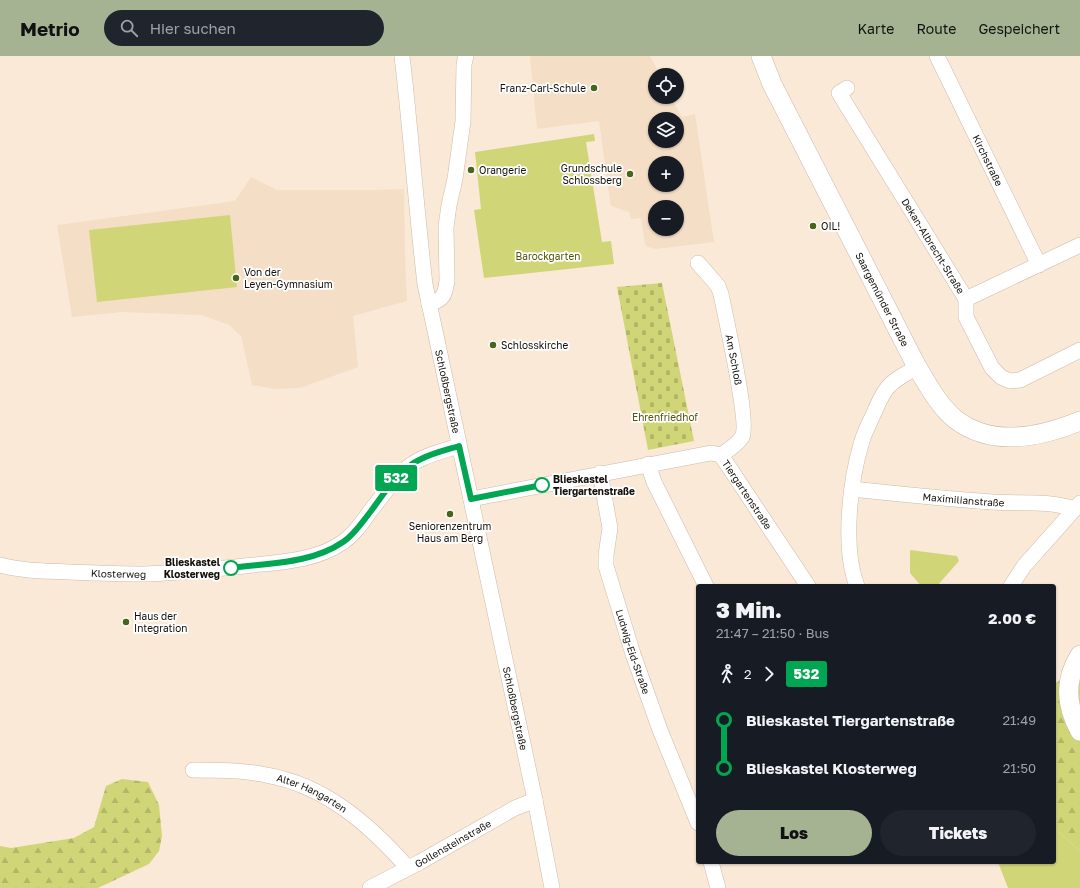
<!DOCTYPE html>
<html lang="de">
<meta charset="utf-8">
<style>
:root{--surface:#171b24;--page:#20242c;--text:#f1f3f6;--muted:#9ea1a6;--accent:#a5b393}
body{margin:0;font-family:"Golos Text",sans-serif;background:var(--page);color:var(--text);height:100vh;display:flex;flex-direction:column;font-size:15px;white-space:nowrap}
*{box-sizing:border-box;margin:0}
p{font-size:13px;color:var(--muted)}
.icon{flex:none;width:22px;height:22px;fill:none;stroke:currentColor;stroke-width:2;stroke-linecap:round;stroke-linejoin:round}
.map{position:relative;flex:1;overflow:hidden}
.sheet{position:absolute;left:696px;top:528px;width:360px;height:280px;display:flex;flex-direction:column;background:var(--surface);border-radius:4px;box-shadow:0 1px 3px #0004}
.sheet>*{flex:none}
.badge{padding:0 8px;border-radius:3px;font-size:14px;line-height:26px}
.fabs{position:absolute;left:648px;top:12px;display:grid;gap:8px}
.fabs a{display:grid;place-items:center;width:36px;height:36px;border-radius:50%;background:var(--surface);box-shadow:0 1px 3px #0004;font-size:20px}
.map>.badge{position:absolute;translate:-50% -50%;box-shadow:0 0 0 2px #fff}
.legs{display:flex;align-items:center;gap:6px;height:44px;padding:0 20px;font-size:13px}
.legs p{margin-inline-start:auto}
.head{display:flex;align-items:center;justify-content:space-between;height:68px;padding:0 20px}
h1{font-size:22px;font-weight:800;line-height:30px}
.action{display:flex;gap:8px;margin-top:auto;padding:8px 20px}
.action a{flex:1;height:46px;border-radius:24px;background:var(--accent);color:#111;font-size:16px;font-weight:800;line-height:46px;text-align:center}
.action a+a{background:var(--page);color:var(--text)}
ul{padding:0 20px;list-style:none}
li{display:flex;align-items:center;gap:14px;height:48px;font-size:15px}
li i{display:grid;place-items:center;width:6px;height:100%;margin:0 5px;background:currentColor}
li i::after{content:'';width:10px;height:10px;margin:-5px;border:3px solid;border-radius:50%;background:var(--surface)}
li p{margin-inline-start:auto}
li:first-child i{background:linear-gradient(#0000 50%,currentColor 0)}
li:last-child i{background:linear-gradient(currentColor 50%,#0000 0)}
header{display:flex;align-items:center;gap:24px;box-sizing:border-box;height:56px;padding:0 20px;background:var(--accent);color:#111}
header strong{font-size:19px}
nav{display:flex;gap:22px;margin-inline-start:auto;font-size:14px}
.search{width:280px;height:36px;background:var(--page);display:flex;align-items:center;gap:10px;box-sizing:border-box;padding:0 14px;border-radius:22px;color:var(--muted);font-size:15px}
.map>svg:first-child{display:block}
.built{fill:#f5dec6;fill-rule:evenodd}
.green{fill:#d0d678}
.forest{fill:url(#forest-firs)}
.cemetery{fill:url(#cemetery-stones)}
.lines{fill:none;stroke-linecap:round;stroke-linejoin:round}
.minor-casing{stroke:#cba;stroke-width:16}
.major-casing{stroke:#cba;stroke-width:20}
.minor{stroke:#fff;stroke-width:15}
.major{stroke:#fff;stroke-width:19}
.line-1-casing{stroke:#fff;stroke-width:9}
.line-1{stroke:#00a651;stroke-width:6}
.poi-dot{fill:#486519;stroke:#fff;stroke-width:1.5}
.stop-1-dot{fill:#fff;stroke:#00a651;stroke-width:2}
.labels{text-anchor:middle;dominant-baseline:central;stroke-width:3.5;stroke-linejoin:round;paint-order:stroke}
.poi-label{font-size:10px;fill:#140f09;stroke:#fff;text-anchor:start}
.street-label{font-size:10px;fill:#140f09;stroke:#fff}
.park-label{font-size:10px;fill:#525509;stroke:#fff}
.stop-label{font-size:10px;font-weight:bold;fill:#140f09;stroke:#fff;text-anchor:start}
</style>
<header>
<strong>Metrio</strong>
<div class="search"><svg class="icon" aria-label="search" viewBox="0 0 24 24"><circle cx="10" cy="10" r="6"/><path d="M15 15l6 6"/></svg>Hier suchen</div>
<nav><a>Karte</a><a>Route</a><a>Gespeichert</a></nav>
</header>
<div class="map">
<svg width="1080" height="832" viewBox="0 0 1080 832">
<defs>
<pattern id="forest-firs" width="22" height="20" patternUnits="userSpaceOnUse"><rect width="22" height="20" fill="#d0d678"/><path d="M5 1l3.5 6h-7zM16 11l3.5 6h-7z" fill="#b2b666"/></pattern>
<pattern id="cemetery-stones" width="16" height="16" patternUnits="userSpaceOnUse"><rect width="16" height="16" fill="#d0d678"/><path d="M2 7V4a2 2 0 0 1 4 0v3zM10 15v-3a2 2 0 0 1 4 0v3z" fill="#b2b666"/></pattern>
</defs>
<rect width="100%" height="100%" fill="#fae9d7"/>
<path class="built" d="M 530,0 L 650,0 L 660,19 L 655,19 L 655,41 L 671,41 L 682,61 L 695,58 L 714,186 L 656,193 L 648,191 L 645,188 L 641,162 L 631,163 L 629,156 L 611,150 L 608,131 L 599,65 L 537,73 ZM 655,63 L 677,63 L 677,85 L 655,85 ZM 655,107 L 677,107 L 677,129 L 655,129 ZM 655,151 L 677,151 L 677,173 L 655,173 Z
M 251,121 L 277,134 L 374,134 L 404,133 L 405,200 L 407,245 L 353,260 L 358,311 L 300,332 L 275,333 L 252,329 L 241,280 L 229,269 L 202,259 L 122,256 L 72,261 L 57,169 L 235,145 Z"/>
<path class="green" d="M 594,78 L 595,85 L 586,86 L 602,186 L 611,185 L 614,208 L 484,222 L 474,154 L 481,153 L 475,96 Z
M 230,159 L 237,231 L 97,246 L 89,174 Z
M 910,494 L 957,500 L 959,505 L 937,530 L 921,530 L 910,517 Z
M 1054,772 L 1080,795 L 1080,832 L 1008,832 L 998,806 L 1054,806 Z"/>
<path class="forest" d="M 1080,612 L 1080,795 L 1054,772 L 1054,628 Z
M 122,723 L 148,726 L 159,749 L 162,780 L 159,795 L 149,808 L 98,832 L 0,832 L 0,790 L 11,792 L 74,782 L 94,771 L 106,730 Z"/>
<path class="cemetery" d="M 662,227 L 694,385 L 648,394 L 617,231 Z"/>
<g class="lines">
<defs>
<g id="minor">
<path id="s1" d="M 402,0 C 411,76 416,152 425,228 L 535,744 L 552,832"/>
<path id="s2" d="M 937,0 L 1039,209"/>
<path id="s3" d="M 847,32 L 839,37 L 966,243 L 966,261 L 992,312 L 1001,321 L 1010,325 L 1020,324 L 1080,294"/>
<path id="s4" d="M 698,207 L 718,230 L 721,238 C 725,259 750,368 742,381 C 737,389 728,394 721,399"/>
<path d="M 966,243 L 1080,189"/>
<path d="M 429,248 C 443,244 445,239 447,225 L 446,171 L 449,149 L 455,123 L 463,65 L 464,8 L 466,0"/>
<path d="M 648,408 L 654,426 L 706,530"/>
<path id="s5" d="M 600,417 L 610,472 L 606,499 L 606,510 L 633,598 L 660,674 L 698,767"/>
<path id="s6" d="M 852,433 C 899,438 946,443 992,446 C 1020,448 1048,444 1074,453"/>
<path id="s7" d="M 471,443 L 711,397 L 721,399 L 808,530"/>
<path id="s8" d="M 0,509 C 22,515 46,515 69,516 C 94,517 120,518 145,518 C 181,517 217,513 253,509 C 284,506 318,504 343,486 C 355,478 363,465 371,454 C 386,436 399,413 421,403 C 433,397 446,394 459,390"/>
<path d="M 857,530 C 842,491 850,424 862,385 C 865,375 870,366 874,357 C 878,348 882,337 889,330 C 896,322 908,317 917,311"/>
<path d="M 1011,530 L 1024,510 L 1080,447"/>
<path id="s9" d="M 193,714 C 218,714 242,714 266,719 C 325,729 370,769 408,812"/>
<path d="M 711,806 L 718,832"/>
<path id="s10" d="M 370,832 L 420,806 L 515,752 L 535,744"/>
</g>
<g id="major">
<path id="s11" d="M 761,0 L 772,28 L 917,311 C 928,329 939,350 955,363 C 992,392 1041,381 1080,365"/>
<path d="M 1080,599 C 1064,624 1066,650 1080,675"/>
</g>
</defs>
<use href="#minor" class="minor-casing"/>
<use href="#major" class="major-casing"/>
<use href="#minor" class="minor"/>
<use href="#major" class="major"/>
</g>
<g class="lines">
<defs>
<path id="line-1" d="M 231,512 C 268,507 311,508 343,486 C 354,479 363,465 371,455 C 385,436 399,413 421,403 C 433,397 446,394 459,390 L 471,443 L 542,429"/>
</defs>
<use href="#line-1" class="line-1-casing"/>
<use href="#line-1" class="line-1"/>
</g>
<g class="poi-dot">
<circle cx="594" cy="32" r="4"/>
<circle cx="471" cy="114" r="4"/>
<circle cx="630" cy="118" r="4"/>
<circle cx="813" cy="170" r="4"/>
<circle cx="236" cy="222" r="4"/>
<circle cx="493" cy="289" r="4"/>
<circle cx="450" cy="458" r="4"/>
<circle cx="126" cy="566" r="4"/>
</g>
<g class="stop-1-dot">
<circle cx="542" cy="429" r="7"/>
<circle cx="231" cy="512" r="7"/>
</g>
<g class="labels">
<g class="poi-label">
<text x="586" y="32" text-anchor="end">Franz-Carl-Schule</text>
<text x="622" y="112" text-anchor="end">Grundschule<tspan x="622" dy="12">Schlossberg</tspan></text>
<text x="479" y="114">Orangerie</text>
<text x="821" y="170">OIL!</text>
<text x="244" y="216">Von der<tspan x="244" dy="12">Leyen-Gymnasium</tspan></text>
<text x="501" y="289">Schlosskirche</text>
<text x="450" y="470" text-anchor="middle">Seniorenzentrum<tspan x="450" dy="12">Haus am Berg</tspan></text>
<text x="134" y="560">Haus der<tspan x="134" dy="12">Integration</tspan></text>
</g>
<g class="street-label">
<text stroke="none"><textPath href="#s2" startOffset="116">Kirchstraße</textPath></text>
<text stroke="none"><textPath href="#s3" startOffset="189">Dekan-Albrecht-Straße</textPath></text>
<text stroke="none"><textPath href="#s11" startOffset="272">Saargemünder Straße</textPath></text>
<text stroke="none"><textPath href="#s4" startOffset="106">Am Schloß</textPath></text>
<text stroke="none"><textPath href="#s1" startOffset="339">Schloßbergstraße</textPath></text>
<text stroke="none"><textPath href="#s7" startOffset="302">Tiergartenstraße</textPath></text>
<text stroke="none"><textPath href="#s6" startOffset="112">Maximilianstraße</textPath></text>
<text stroke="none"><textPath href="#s8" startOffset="119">Klosterweg</textPath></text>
<text stroke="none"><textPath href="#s5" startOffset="184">Ludwig-Eid-Straße</textPath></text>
<text stroke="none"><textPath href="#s1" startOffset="663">Schloßbergstraße</textPath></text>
<text stroke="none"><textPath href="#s9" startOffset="123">Alter Hangarten</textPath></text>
<text stroke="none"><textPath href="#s10" startOffset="94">Gollensteinstraße</textPath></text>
</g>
<g class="park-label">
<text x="548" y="200">Barockgarten</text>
<text x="665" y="361">Ehrenfriedhof</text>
</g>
<g class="stop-label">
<text x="553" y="423">Blieskastel<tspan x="553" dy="12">Tiergartenstraße</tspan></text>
<text x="220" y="506" text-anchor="end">Blieskastel<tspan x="220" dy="12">Klosterweg</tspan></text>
</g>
</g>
</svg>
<div class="fabs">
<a><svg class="icon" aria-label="locate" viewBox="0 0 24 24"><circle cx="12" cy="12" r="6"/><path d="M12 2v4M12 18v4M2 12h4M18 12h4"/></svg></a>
<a><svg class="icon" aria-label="layers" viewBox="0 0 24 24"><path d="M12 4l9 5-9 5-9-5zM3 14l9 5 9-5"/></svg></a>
<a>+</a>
<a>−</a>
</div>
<b class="badge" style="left:396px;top:422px;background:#00a651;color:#fff">532</b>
<section class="sheet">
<div class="head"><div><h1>3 Min.</h1><p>21:47 – 21:50 · Bus</p></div><b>2.00 €</b></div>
<div class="legs"><svg class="icon" aria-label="walk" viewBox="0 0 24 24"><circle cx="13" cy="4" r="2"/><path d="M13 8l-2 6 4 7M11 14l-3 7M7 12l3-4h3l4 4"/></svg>2<svg class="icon" aria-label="forward" viewBox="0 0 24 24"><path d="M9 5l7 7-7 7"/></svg><b class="badge" style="background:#00a651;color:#fff">532</b></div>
<ul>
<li><i style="color:#00a651"></i><b>Blieskastel Tiergartenstraße</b><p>21:49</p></li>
<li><i style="color:#00a651"></i><b>Blieskastel Klosterweg</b><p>21:50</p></li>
</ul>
<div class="action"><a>Los</a><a>Tickets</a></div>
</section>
</div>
